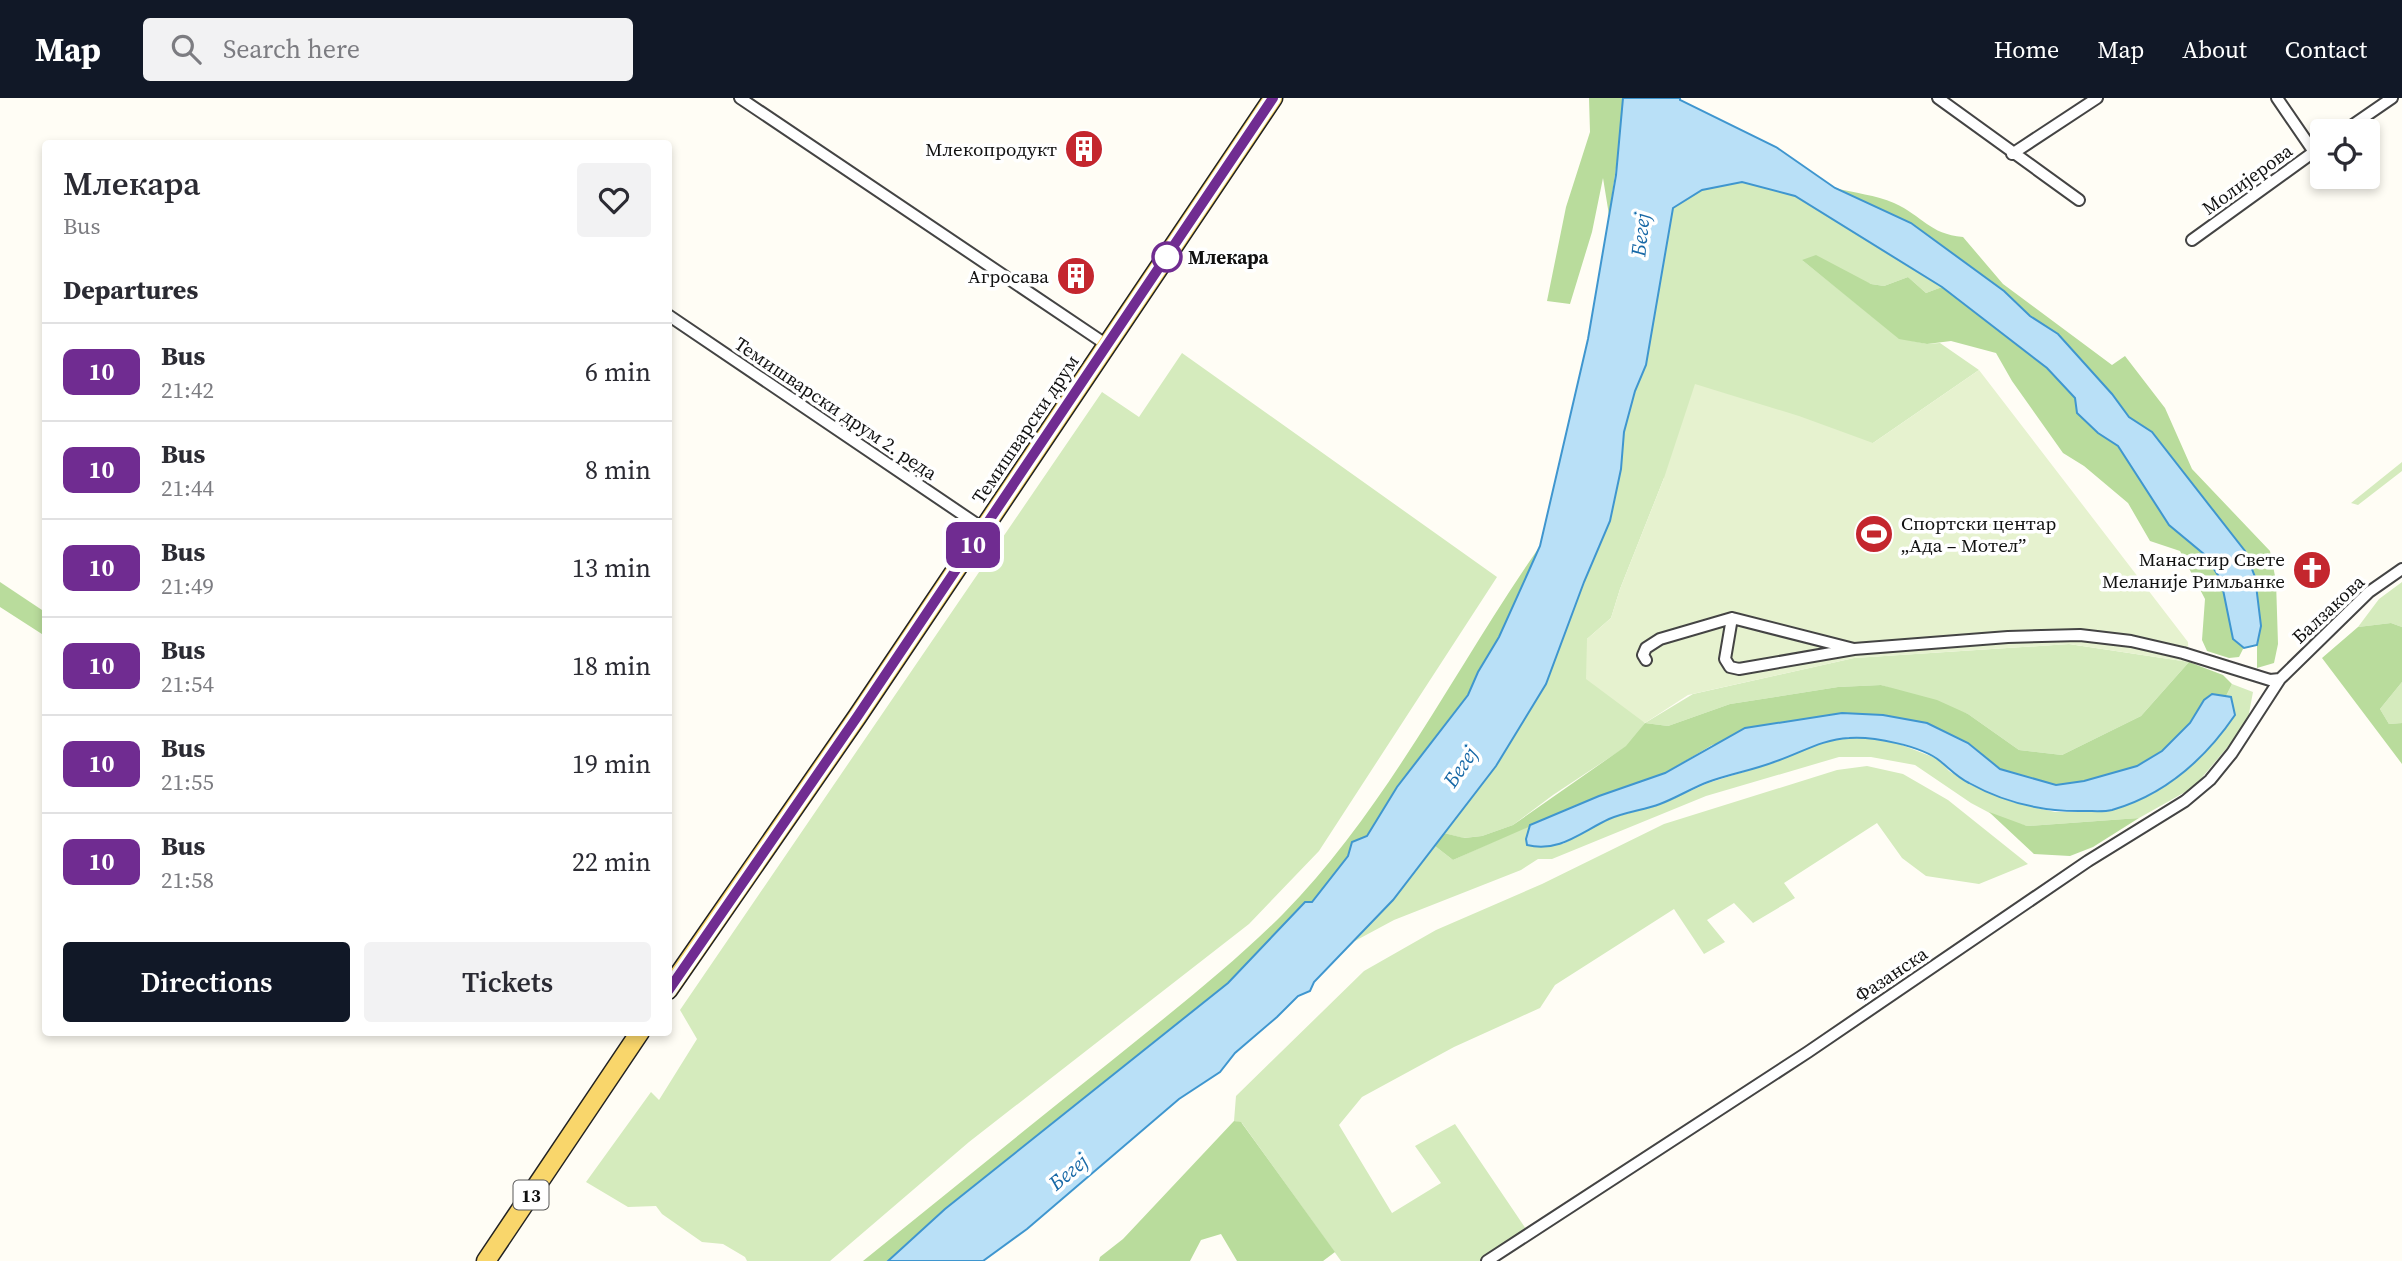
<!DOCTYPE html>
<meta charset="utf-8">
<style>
:root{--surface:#fff;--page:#f2f2f3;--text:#2b2b33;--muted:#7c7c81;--line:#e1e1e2;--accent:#111827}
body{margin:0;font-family:"Source Serif 4",serif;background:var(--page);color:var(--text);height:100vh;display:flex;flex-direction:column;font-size:26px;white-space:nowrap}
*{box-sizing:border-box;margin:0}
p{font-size:23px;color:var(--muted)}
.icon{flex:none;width:38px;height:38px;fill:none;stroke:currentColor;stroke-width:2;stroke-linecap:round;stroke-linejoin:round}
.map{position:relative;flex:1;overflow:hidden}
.details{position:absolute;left:42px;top:42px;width:630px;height:896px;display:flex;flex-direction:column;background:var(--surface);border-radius:7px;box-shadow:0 4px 10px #0003}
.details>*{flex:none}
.badge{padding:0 14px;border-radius:10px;font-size:24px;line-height:46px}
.buttons{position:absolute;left:2310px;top:21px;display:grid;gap:14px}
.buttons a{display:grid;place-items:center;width:70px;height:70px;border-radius:7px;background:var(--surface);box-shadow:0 4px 10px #0003;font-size:35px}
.map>.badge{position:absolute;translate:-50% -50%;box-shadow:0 0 0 4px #fff}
h2{padding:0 21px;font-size:26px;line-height:63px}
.round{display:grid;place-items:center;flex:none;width:74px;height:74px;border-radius:7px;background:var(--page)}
.head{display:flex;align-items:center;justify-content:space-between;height:119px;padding:0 21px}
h1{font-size:33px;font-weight:600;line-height:52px}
.button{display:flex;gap:14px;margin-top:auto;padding:14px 21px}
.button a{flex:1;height:80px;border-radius:7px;background:var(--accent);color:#fff;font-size:28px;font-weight:600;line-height:80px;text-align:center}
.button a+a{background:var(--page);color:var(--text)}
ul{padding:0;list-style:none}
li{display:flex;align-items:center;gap:21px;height:98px;padding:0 21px;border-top:2px solid var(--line)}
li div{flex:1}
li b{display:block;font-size:26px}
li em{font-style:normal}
li .badge{min-width:77px;font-weight:700;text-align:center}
header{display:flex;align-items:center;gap:42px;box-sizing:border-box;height:98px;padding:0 35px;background:var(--accent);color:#fff}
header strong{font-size:33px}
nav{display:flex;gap:38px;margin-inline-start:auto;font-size:24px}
.search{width:490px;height:63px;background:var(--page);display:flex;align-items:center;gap:18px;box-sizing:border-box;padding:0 24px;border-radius:7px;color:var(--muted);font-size:26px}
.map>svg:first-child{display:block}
.green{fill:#d5ebbd}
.forest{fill:#b9dc9c}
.pitch{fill:#e6f2cf}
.water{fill:#b9e0f7;stroke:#3f96cf;stroke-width:2}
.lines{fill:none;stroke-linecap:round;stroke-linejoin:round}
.street-casing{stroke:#444;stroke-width:14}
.primary-casing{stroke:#222;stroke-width:21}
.street{stroke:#fff;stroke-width:10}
.primary{stroke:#f9d66b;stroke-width:18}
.line-casing{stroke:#fff;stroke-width:16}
.line{stroke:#702c91;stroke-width:10}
.stop-dot{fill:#fff;stroke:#702c91;stroke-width:3.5}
.labels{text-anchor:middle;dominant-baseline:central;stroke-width:7;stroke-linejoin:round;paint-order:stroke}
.shield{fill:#fff;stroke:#585858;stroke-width:2}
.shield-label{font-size:18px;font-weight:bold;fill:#111}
.poi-label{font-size:19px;fill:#111;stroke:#fff;text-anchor:end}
.street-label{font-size:19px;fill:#111;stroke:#fff}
.stop-label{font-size:19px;font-weight:bold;fill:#111;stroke:#fff;text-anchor:start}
.water-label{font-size:21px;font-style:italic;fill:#1768a6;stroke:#fff}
</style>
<header>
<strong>Map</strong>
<div class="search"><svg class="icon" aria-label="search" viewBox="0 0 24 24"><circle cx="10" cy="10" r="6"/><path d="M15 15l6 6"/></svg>Search here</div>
<nav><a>Home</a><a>Map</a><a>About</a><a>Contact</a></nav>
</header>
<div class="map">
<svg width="2402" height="1163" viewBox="0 0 2402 1163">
<rect width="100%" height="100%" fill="#fffdf5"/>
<path class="green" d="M 1742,84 L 1795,98 L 1942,189 L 1926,195 L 1908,179 L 1884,188 L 1871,186 L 1802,162 L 1899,240 L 1927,246 L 1940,245 L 1979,272 L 1873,345 L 1664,380 L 1620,491 L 1611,520 L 1587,541 L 1645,625 L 1693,596 L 1854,560 L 2069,546 L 2189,564 L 2141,618 L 2062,657 L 2019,652 L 1968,616 L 1881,587 L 1838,589 L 1730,606 L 1668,628 L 1645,625 L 1630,646 L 1553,697 L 1513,727 L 1482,738 L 1463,740 L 1444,735 L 1496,668 L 1546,586 L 1584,484 L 1610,423 L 1621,371 L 1624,334 L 1635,293 L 1646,266 L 1673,109 L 1702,92 Z
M 1182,255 L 1497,479 L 1319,753 L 1249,826 L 969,1044 L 830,1163 L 747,1163 L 745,1159 L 723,1146 L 702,1144 L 662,1116 L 656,1108 L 628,1109 L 586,1084 L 651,994 L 659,1002 L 697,941 L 680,912 L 1102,294 L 1139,319 Z
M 2402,364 L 2402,373 L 2358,407 L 2351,405 Z
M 2402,484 L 2402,529 L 2391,525 L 2358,529 L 2379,501 Z
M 2402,584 L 2402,625 L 2389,626 L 2380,611 Z
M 2232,586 L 2253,594 L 2247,626 L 2194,689 L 2139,720 L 2027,728 L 2001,721 L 1971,705 L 1915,667 L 1871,659 L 1839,659 L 1706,698 L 1552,761 L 1538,761 L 1521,772 L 1394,822 L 1353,844 L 1393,802 L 1435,748 L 1453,762 L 1530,727 L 1526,741 L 1563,746 L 1611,720 L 1659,707 L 1708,685 L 1776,664 L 1808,649 L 1847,639 L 1885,641 L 1907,649 L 1938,661 L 1949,673 L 1971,687 L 2012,704 L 2055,714 L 2110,713 L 2157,693 L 2182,676 L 2231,599 L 2226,598 Z
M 1867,668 L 1903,676 L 1948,702 L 2028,766 L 1979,786 L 1926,778 L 1902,760 L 1877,725 L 1784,785 L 1795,800 L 1753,825 L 1734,805 L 1707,822 L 1725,844 L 1704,856 L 1674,811 L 1555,887 L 1540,910 L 1454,949 L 1362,999 L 1339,1027 L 1392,1115 L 1441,1085 L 1415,1048 L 1455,1026 L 1528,1134 L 1482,1163 L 1341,1163 L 1242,1025 L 1234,1023 L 1236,998 L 1364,873 L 1436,832 L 1542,786 L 1664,726 L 1837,672 Z"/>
<path class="forest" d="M 1589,0 L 1623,0 L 1622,29 L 1609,117 L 1603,80 L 1592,134 L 1570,206 L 1547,203 L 1566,109 L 1590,34 Z
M 1835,90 C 1854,95 1876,97 1894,105 C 1923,118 1929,136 1963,139 L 2003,186 L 2112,267 L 2125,258 L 2165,310 L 2192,371 L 2270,453 L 2276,483 L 2278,546 L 2274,565 L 2257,570 L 2257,547 L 2261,528 L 2152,335 L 2129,319 L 2058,236 L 2030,218 L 2004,193 L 1911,125 Z
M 1816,157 L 1871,186 L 1884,188 L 1908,179 L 1926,195 L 1942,189 L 2047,270 L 2075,300 L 2098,335 L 2118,348 L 2137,378 L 2190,444 L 2205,457 L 2221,482 L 2233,541 L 2244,549 L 2239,559 L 2229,560 L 2207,553 L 2202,542 L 2205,501 L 2180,453 L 2150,443 L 2128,405 L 2084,368 L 2063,355 L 2012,283 L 1996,255 L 1951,243 L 1927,246 L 1899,241 L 1802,162 Z
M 1540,448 L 1499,539 L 1478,574 L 1468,597 L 1397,689 L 1367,738 L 1312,804 L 1305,804 L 1228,885 L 945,1111 L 888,1163 L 863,1163 C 945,1097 1027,1030 1110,964 C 1169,916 1229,870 1283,816 C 1388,709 1455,570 1540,448 Z
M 0,484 L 45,514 L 45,538 L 0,509 Z
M 2391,525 L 2402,529 L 2402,584 L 2380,611 L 2389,626 L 2402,625 L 2402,666 L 2322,560 L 2358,529 Z
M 2189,564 L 2223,577 L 2232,586 L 2226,598 L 2212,596 L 2204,602 L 2190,625 L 2162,653 L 2137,668 L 2085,683 L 2056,687 L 2000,671 L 1968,645 L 1927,625 L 1883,617 L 1842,615 L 1712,647 L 1665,675 L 1599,698 L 1453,762 L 1435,748 L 1444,735 L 1464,740 L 1482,738 L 1513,727 L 1626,648 L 1645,625 L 1668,628 L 1730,606 L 1838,589 L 1881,587 L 1937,602 L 1968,616 L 2019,652 L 2062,657 L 2141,618 Z
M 1989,714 L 2027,728 L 2139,720 L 2093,749 L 2070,758 L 2034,756 Z
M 1234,1023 L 1241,1024 L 1335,1154 L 1323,1163 L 1237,1163 L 1221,1136 L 1201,1142 L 1190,1163 L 1099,1163 L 1100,1159 L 1123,1141 Z"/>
<path class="pitch" d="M 1979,272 L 2188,544 L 2189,564 L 2069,546 L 1854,560 L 1688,597 L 1645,625 L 1586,581 L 1587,541 L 1611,520 L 1620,491 L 1664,380 L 1695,286 L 1799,318 L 1873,345 Z"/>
<path class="water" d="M 1623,0 L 1680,0 L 1680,2 L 1776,49 L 1835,90 L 1911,125 L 2004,193 L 2030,218 L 2058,236 L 2112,296 L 2129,319 L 2152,334 L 2245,453 L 2255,479 L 2261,528 L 2257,547 L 2244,550 L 2233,541 L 2221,482 L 2205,457 L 2169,427 L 2118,348 L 2098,335 L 2077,315 L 2075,300 L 2047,270 L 1942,189 L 1795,98 L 1742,84 L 1702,92 L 1673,110 L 1646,267 L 1635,293 L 1624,334 L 1621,371 L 1610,423 L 1584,484 L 1546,586 L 1496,668 L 1393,802 L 1314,884 L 1310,893 L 1298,898 L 1277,919 L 1235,955 L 1220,974 L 1179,1001 L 1027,1131 L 983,1163 L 888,1163 L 945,1111 L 1228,885 L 1305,804 L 1312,804 L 1348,758 L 1352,744 L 1367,738 L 1397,689 L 1468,597 L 1478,574 L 1499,539 L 1540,448 L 1588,241 L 1616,77 Z
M 2212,596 L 2231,599 L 2235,617 C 2205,661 2164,697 2112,712 C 2104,714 2094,713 2085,713 C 2045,714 2005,705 1969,685 C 1957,679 1950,671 1940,663 C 1922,648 1872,638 1849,640 C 1822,641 1799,656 1774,664 C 1753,672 1730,676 1708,684 C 1692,690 1676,700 1660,706 C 1644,712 1625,714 1609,721 C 1581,734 1559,755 1527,747 L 1526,741 L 1530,727 L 1599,698 L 1665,675 L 1745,630 L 1842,615 L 1883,617 L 1927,625 L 1968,645 L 2000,671 L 2056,687 L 2084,683 L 2137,668 L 2162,653 L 2190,625 L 2204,602 Z"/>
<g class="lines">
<defs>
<path id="street" d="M 740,0 L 1107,247
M 1938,0 L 2079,102
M 2277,0 L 2314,54
M 2344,33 L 2392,0
M 2012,56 L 2097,0
M 2192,142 L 2322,48
M 668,217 L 984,431
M 1854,551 L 1732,520 L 1725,561 L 1730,569 L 1739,571 L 1854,551 L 2008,539 L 2080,537 L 2131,543 L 2183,555 L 2270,582 L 2280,581
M 1646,562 L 1643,557 L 1646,550 L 1660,541 L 1732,520
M 1487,1163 L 1808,954 L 2088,763 L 2185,703 L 2210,682 L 2232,655 L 2280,581 L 2369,494 L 2402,471"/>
<path id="primary" d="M 668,892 L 857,619 L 1273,0
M 486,1163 L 640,934"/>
</defs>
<use href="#street" class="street-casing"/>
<use href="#primary" class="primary-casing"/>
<use href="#street" class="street"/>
<use href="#primary" class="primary"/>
</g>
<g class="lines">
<defs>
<path id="line" d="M 668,893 L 857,619 L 1273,0"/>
</defs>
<use href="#line" class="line-casing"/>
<use href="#line" class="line"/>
</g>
<defs>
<symbol id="building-disc" viewBox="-11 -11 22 22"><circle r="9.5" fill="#c4262e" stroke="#fff"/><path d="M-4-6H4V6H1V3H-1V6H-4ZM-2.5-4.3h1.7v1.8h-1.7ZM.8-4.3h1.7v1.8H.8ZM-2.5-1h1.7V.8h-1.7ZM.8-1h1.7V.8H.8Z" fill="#fff"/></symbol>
<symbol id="stadium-disc" viewBox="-11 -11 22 22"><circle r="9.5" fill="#c4262e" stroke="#fff"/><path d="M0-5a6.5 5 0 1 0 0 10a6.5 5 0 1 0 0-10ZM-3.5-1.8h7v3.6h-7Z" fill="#fff"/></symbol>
<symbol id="church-disc" viewBox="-11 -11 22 22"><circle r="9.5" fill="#c4262e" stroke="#fff"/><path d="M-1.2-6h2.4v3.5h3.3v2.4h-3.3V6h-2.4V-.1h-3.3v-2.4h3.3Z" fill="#fff"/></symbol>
</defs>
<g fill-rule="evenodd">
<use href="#building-disc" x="1062" y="29" width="44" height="44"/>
<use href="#building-disc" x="1054" y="156" width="44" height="44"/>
<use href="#stadium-disc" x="1852" y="414" width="44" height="44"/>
<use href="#church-disc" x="2290" y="450" width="44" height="44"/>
</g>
<circle class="stop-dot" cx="1167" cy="159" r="14"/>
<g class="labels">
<rect class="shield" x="513.5" y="1082.5" width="35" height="29" rx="5"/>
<g class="shield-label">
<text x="531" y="1097">13</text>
</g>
<g class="poi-label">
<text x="1057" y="51">Млекопродукт</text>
<text x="1049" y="178">Агросава</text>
<text x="1901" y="425" text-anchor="start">Спортски центар<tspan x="1901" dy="22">„Ада – Мотел”</tspan></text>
<text x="2285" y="461">Манастир Свете<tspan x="2285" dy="22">Меланије Римљанке</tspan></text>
</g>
<g class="street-label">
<text transform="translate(2247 81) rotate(-36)">Молијерова</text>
<text transform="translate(836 310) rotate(34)">Темишварски друм 2. реда</text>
<text transform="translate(1025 331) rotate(-56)">Темишварски друм</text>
<text transform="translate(2328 511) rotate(-43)">Балзакова</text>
<text transform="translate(1891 876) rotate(-34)">Фазанска</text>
</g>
<g class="stop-label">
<text x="1188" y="159">Млекара</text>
</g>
<g class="water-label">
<text transform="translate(1640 137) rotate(-84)">Бегеј</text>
<text transform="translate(1460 669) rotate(-56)">Бегеј</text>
<text transform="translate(1068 1074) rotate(-40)">Бегеј</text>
</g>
</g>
</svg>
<div class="buttons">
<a><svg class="icon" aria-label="locate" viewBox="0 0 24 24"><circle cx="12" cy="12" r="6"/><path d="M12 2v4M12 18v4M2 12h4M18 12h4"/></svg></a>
</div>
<b class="badge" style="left:973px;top:447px;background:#702c91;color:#fff">10</b>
<section class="details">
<div class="head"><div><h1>Млекара</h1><p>Bus</p></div><a class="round"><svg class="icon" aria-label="heart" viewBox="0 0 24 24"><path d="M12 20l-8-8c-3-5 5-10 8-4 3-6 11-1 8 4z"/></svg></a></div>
<h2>Departures</h2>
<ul>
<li><span class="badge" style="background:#702c91;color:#fff">10</span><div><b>Bus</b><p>21:42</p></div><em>6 min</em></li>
<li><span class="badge" style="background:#702c91;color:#fff">10</span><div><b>Bus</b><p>21:44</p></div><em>8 min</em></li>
<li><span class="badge" style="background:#702c91;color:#fff">10</span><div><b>Bus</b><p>21:49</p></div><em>13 min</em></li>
<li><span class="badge" style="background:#702c91;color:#fff">10</span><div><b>Bus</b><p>21:54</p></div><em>18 min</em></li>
<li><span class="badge" style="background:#702c91;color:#fff">10</span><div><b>Bus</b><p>21:55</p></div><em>19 min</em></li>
<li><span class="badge" style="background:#702c91;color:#fff">10</span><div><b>Bus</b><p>21:58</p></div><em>22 min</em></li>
</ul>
<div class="button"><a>Directions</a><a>Tickets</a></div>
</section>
</div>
